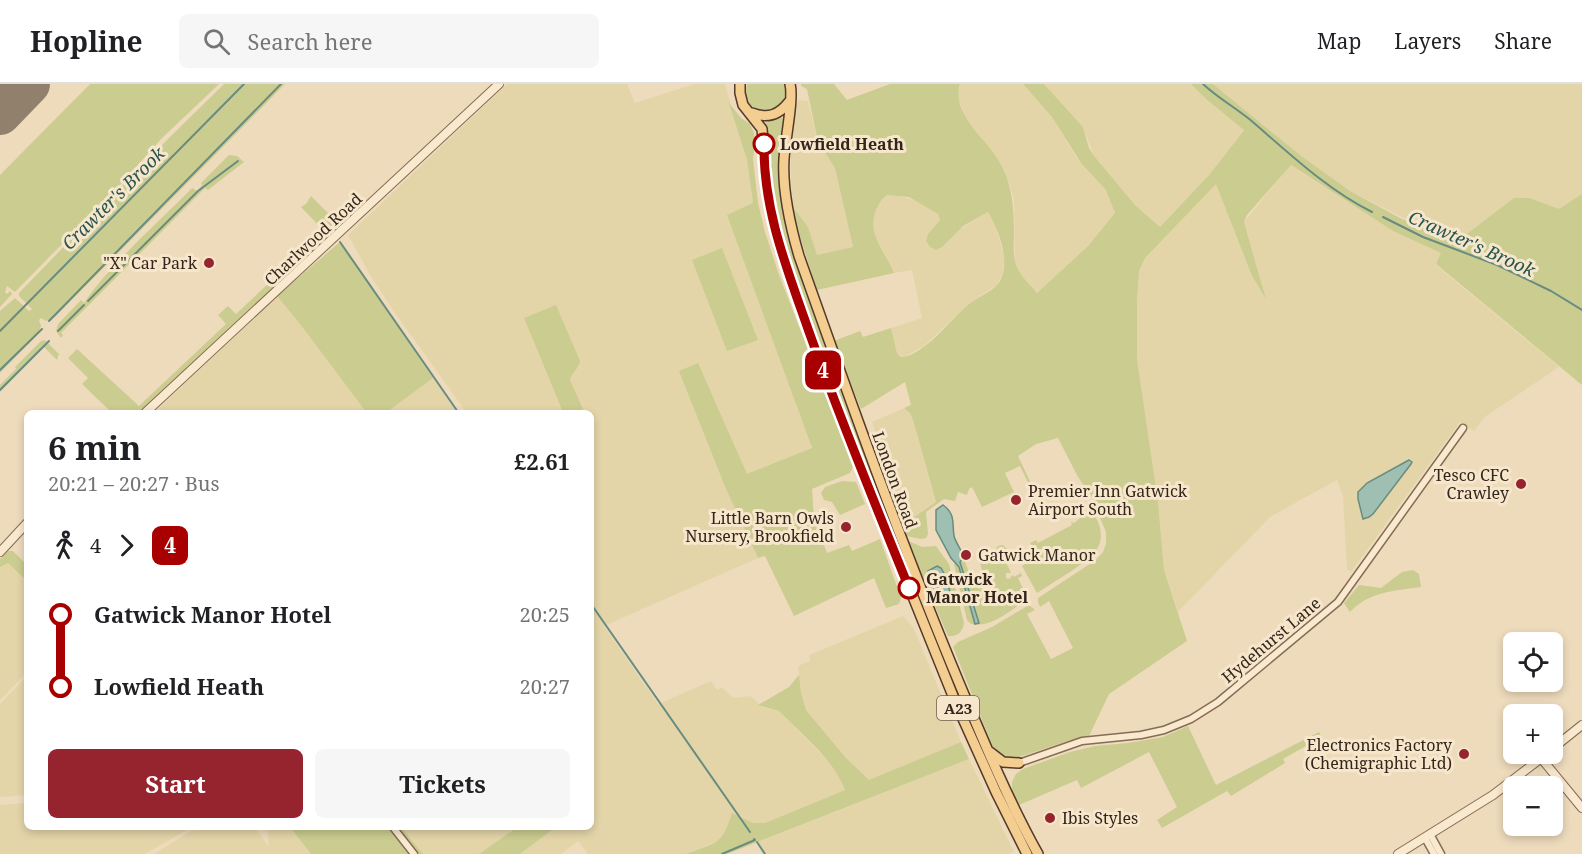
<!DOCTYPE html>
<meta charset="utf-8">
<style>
:root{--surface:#fff;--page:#f6f6f6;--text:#202124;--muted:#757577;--line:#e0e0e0;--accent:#96242f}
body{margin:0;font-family:"Noto Serif",serif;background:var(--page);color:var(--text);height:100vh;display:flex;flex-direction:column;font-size:22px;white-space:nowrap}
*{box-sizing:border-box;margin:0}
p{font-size:20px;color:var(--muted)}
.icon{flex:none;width:33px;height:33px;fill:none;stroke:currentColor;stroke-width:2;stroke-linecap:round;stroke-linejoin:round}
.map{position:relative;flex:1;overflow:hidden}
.details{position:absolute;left:24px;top:326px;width:570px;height:420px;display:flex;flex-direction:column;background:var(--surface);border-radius:9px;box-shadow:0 3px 9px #0003}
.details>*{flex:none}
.badge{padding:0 12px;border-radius:9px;font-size:21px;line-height:39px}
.controls{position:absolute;left:1503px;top:548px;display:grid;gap:12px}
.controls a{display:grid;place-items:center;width:60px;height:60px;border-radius:9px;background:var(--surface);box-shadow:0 3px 9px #0003;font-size:30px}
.map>.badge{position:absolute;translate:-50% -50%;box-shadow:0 0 0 3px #fff}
.legs{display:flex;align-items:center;gap:9px;height:66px;padding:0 24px;font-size:20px}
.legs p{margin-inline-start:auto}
.summary{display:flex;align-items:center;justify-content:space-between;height:102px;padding:0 24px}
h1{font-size:33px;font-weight:700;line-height:45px}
.cta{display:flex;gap:12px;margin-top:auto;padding:12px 24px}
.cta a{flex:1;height:69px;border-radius:9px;background:var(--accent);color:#fff;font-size:24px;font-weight:700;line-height:69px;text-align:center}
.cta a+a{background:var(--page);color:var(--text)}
ul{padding:0 24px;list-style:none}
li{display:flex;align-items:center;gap:21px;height:72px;font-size:22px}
li i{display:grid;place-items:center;width:9px;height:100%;margin:0 8px;background:currentColor}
li i::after{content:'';width:15px;height:15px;margin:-8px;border:4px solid;border-radius:50%;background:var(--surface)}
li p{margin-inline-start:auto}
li:first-child i{background:linear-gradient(#0000 50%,currentColor 0)}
li:last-child i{background:linear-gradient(currentColor 50%,#0000 0)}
header{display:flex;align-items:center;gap:36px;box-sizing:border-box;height:84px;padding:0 30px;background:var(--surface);border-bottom:2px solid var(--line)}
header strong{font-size:28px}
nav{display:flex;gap:33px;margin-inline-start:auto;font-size:21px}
.search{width:420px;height:54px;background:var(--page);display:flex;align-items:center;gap:15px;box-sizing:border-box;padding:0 21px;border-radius:9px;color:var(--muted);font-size:22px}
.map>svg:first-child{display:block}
.farmland{fill:#e4d5a9}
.green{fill:#cacc90;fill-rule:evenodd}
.water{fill:#a0bfb3;stroke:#688c80;stroke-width:1.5}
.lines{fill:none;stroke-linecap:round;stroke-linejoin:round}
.stream{stroke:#688c80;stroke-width:2}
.taxiway{stroke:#91806b;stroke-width:16}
.runway{stroke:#91806b;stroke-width:42}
.minor-casing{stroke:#866b55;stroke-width:9}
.tertiary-casing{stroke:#866b55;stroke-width:10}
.primary-casing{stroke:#533a2a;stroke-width:12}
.minor{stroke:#f9e9cf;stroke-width:6}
.tertiary{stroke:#f9e9cf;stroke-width:8}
.primary{stroke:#f4cd91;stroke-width:9}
.line-1-casing{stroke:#fff;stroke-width:14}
.line-1{stroke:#a80000;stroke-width:9}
.stop-1-dot{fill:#fff;stroke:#a80000;stroke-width:3}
.poi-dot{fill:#96242f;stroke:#f6e6cb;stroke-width:2}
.labels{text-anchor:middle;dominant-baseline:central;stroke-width:6;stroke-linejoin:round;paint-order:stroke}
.shield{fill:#f6e6cb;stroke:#6e5f4f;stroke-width:1.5}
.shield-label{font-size:15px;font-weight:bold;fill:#34251a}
.stop-label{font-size:16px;font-weight:bold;fill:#34251a;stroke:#f6e6cb;text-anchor:start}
.street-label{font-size:16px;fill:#34251a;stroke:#f6e6cb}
.poi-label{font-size:16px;fill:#34251a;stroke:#f6e6cb;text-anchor:end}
.water-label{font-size:18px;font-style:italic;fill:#29554e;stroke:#f6e6cb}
</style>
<header>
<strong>Hopline</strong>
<div class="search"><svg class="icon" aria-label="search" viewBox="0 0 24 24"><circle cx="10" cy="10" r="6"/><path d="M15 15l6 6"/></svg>Search here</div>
<nav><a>Map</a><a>Layers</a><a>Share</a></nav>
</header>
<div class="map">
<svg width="1582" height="770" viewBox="0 0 1582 770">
<rect width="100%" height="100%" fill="#eedbbc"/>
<path class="farmland" d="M 507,0 L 627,0 L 635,19 L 694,0 L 725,0 L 747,76 L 753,120 L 728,131 L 812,365 L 747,391 L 726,404 L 758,474 L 604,542 L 658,620 L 711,597 L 717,606 L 722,603 L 733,614 L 751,612 L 762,623 L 779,627 L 786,634 L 830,679 L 839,692 L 845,706 L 765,739 L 753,739 L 733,729 L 725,752 L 722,755 L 686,770 L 588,770 L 578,757 L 561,770 L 520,770 L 556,743 L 591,742 L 591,328 L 466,328 L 393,226 L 370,191 L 348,151 Z
M 960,0 L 1023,0 L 1052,33 L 1076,73 L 1106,106 L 1111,115 L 1115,129 L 1088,162 L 1037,209 L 1020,189 L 1015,178 L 1014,116 L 1010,102 L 995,71 L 966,35 L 958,13 Z
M 1044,0 L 1191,0 L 1206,15 L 1244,45 L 1209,91 L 1160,143 L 1135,121 L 1094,72 L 1083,43 Z
M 1213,0 L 1582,0 L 1582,127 L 1457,157 L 1448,156 L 1350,107 L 1300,71 Z
M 799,16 L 808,17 L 818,58 L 835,84 L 853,163 L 817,172 L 808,143 L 793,123 L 791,99 L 791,62 L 795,22 Z
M 1290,81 L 1393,147 L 1442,169 L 1436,181 L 1559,283 L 1486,332 L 1474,347 L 1460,338 L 1351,488 L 1347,485 L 1343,412 L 1337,396 L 1270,433 L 1178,528 L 1164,486 L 1158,418 L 1137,275 L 1135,240 L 1139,187 L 1145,174 L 1216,99 L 1252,192 L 1260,206 L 1262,200 L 1244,138 Z
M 896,111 L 917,117 L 938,130 L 940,136 L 928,150 L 926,157 L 942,163 L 958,146 L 988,128 L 995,141 L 1005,176 L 1003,189 L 997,201 L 971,218 L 924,262 L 904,273 L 897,269 L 891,244 L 922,234 L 912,186 L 894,189 L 876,154 L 873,139 L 874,130 L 882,114 L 887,111 Z
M 277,212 L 300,240 L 366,328 L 155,328 Z
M 433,294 L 457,328 L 387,328 Z
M 904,324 L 910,329 L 913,336 L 936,419 L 906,439 L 872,338 Z
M 8,479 L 27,497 L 27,588 L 0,616 L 0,483 Z
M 903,532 L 913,543 L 961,658 L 869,697 L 846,674 L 806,626 L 801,609 L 798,582 L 810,577 L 809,571 Z
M 27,592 L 27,711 L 3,713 L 0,712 L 0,620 Z
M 969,675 L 1014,768 L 1008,770 L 763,770 L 756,759 Z
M 27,719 L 27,742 L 192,743 L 145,770 L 0,770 L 0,721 Z
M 206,742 L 254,743 L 269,763 L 267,743 L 290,743 L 311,770 L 154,770 L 194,745 L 196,747 Z
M 401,743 L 519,743 L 479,770 L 423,770 Z"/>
<path class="green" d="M 90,0 L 219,0 L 161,55 L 118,103 L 15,208 L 7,202 L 5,208 L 7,210 L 10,207 L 12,210 L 0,223 L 0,91 Z
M 224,0 L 285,0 L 54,234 L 46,237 L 41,234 L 39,236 L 41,242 L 38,250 L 0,289 L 0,227 L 15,214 L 29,227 L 32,225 L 19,212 L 19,209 L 168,55 Z
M 747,0 L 785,0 C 795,36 737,37 747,0 Z
M 801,0 L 834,0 L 847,16 L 890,0 L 960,0 C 953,21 971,42 984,57 C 1009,85 1014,110 1014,147 C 1014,158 1012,172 1017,183 C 1021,193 1031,201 1037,209 L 1088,162 L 1115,129 L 1106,106 L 1081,79 L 1052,33 L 1023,0 L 1044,0 L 1083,43 L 1089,64 L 1094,72 L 1135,121 L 1160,143 L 1209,91 L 1244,46 L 1206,15 L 1191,0 L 1213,0 L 1300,71 L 1350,107 L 1400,134 L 1452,157 L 1459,156 L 1514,114 L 1529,114 L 1559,125 L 1582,110 L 1582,301 L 1436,180 L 1441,169 L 1393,147 L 1291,81 L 1247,131 L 1244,138 L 1266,215 L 1252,192 L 1216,100 L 1145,174 L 1139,187 L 1137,217 L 1137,275 L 1158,418 L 1164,486 L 1187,557 L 1109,610 L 1089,652 L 1068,657 L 1013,675 C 1001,675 996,669 991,658 L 953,563 L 958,558 L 992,543 L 1029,521 L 1035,526 L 1027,530 L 1051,575 L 1073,564 L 1049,517 L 1040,523 L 1038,518 L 1038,514 L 1096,476 L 1103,468 L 1106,460 L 1106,448 L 1097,427 L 1096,419 L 1078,393 L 1058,354 L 1036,360 L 1018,372 L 1034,406 L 1032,407 L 1020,382 L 1005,389 L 1014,408 L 982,423 L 972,403 L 969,405 L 967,411 L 958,408 L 955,417 L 944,415 L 926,428 L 928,450 L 926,454 L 921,455 L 906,452 L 882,381 L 887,380 L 906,439 L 936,418 L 913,336 L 910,329 L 904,324 L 911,321 L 905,298 L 861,325 L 834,257 L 860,247 L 863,253 L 891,244 L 897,269 L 901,273 C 923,273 953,233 969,220 C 978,213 989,209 996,202 C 1000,199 1001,194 1003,190 C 1008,171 998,145 988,128 L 963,142 L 942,163 L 936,166 L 930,163 L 926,157 L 928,150 L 940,136 L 938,130 L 909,113 L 887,111 C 881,115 879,120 876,126 C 866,149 886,169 894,189 L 817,206 L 796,140 L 793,123 L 808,143 L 817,171 L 853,163 L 835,84 L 818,58 L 807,5 L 801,2 Z
M 729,19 L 741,34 L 750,40 L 754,49 L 755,58 L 753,75 L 758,119 L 765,148 L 778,188 L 853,383 L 850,389 L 812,405 L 814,435 L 827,469 L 849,461 L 852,467 L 880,455 L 901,514 L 899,520 L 886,524 L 874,494 L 794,532 L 765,472 L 758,474 L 726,405 L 679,287 L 698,279 L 747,390 L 812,364 L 727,131 L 753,119 L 747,76 Z
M 782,34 L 784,36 L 780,71 L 783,115 L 900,463 L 966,625 L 1023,749 L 1021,750 L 958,615 L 834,307 L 784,163 L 771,110 L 766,46 L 764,39 Z
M 229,71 L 237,72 L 244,78 L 208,106 L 205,104 L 61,249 L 63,251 L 61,254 L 56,247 L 58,240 L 81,216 L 84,219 C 110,180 158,139 192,104 L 197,107 L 202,101 L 201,99 Z
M 311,112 L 341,142 L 233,241 L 141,328 L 111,328 L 82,300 L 88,294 L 68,274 L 77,265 L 139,322 L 226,240 L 218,231 L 228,222 L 236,230 L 324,147 L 301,123 L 306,120 Z
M 340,158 L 433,294 L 387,328 L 366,328 L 300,240 L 277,212 Z
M 722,164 L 758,256 L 727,267 L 692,176 Z
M 556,221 L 580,277 C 579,285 571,289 570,296 L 583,325 L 574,328 L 563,328 L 524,234 Z
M 45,256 L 59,270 L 57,276 L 44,263 L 0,308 L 0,301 L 16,285 L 15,283 L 41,257 Z
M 842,397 L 856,398 L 865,420 L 840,431 L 832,418 L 824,416 L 821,409 L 825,403 Z
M 1089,427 L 1093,428 C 1110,457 1098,469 1073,486 C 1061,494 1049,501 1037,509 L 1022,482 L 1029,477 L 1025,468 L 1032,462 L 1030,459 L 1036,456 L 1038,459 L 1072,441 L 1071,438 L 1074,439 Z
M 906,456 L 922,463 L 936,462 L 949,480 L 964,539 C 963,548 957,553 948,552 ZM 940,483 L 946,493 L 952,515 L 944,519 C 935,513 928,502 927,491 Z
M 1003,461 L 1007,465 L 1002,470 L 1011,489 L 1006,489 L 1006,494 L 1009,495 L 1013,491 L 1014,493 L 1021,489 L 1022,492 L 1018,494 L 1028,515 C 1012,525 991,545 971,540 L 967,536 L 954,480 L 964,475 L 970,491 L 974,490 L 979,505 L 992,500 L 987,485 L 982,487 L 979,474 L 993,469 L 998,462 Z
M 8,467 L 13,467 L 27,481 L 27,497 L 8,479 L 0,483 L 0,475 Z
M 1413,486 L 1419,490 L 1421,503 C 1394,507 1370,507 1350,528 L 1344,519 L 1359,501 L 1381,504 L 1402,488 Z
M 799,591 L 801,609 L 806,626 L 846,674 L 869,696 L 961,658 L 969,675 L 727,770 L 686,770 C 716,758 722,762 732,729 L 753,739 L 765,739 L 845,706 C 834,677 808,656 786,634 L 779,627 L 758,621 L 789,603 Z
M 1188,642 L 1216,701 L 1319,648 L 1322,653 L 1283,675 L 1285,679 L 1231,712 L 1227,707 L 1162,744 L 1157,736 L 1177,723 L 1149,668 L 1081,704 L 1077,696 L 1019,721 L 1012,707 L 1012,698 L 1016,690 L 1023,685 L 1070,668 L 1095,662 L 1128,659 L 1163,653 Z
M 519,742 L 556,743 L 520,770 L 479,770 Z
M 290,743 L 401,743 L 423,770 L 311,770 Z"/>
<path class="water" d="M 1409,376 L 1412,378 L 1411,380 L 1373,430 L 1369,433 L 1363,435 L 1358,415 L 1358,408 L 1367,399 Z
M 943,421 C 956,430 952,440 954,452 C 955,457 961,466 964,472 L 960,478 L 979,539 L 975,540 L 959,483 L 951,474 L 936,446 L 936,426 Z
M 937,482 L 941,484 L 946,493 L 952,515 L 950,519 L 940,517 L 928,498 L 928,487 Z"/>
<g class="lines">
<path class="stream" d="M 1203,0 C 1219,15 1238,25 1254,39 C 1291,71 1328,106 1372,128
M 1383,133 L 1423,153 L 1497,181 L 1551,207 L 1582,226
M 340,158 L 458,328
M 88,217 L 198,107 L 238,77
M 49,237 L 281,0
M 0,247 L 244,0
M 58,247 L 84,221
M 0,286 L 42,245
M 0,306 L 49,257
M 591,520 L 750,748
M 757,758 L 765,770
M 722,770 L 755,756 L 754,755"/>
<path class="taxiway" d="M 0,29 L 21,10"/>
<path class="runway" d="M 0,30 L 29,0"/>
<defs>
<path id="minor" d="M 1019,679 L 1082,657 L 1141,651 L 1164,646 L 1191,635 L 1218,618 L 1338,518 L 1463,344
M 392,742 L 414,770
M 1430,750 L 1441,770
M 1425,754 L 1434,770"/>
<path id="tertiary" d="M 146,328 L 499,0
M 0,468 L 27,439
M 1552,665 L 1582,641
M 1541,674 L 1582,724
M 1398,770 L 1493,711 L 1548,669"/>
<path id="primary" d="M 740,0 L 740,9 L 743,21 L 762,45 L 768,112 L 780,165 L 833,314 L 955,617 L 996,708 L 1027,770
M 790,0 C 794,15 785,56 784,75 C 782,107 790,141 799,172 C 850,316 901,460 960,601 C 984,658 1008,716 1038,770
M 752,29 C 768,35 779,31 789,18
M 990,668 L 1003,678 L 1019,679"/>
</defs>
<use href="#minor" class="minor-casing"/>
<use href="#tertiary" class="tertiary-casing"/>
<use href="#primary" class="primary-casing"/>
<use href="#minor" class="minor"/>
<use href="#tertiary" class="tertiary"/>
<use href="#primary" class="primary"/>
</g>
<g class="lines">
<defs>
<path id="line-1" d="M 764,60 C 763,125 787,185 808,245 C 839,332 874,418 909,504"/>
</defs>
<use href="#line-1" class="line-1-casing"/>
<use href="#line-1" class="line-1"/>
</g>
<g class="stop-1-dot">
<circle cx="764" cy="60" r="10"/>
<circle cx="909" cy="504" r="10"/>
</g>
<g class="poi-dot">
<circle cx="209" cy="179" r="6"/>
<circle cx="1521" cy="400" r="6"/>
<circle cx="1016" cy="416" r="6"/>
<circle cx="846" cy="443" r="6"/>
<circle cx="966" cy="471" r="6"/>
<circle cx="1464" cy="670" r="6"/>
<circle cx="1050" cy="734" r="6"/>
</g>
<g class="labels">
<rect class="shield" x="937" y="612" width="42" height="24" rx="4.5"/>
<g class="shield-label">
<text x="958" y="624">A23</text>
</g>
<g class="stop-label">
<text x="780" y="60">Lowfield Heath</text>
<text x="926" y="495">Gatwick<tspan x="926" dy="18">Manor Hotel</tspan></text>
</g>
<g class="street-label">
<text transform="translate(313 155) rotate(-43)">Charlwood Road</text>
<text transform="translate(895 396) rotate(70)">London Road</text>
<text transform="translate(1271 556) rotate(-40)">Hydehurst Lane</text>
</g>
<g class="poi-label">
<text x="197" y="179">"X" Car Park</text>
<text x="1509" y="391">Tesco CFC<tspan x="1509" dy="18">Crawley</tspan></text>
<text x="1028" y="407" text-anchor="start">Premier Inn Gatwick<tspan x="1028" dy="18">Airport South</tspan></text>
<text x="834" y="434">Little Barn Owls<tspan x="834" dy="18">Nursery, Brookfield</tspan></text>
<text x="978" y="471" text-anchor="start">Gatwick Manor</text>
<text x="1452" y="661">Electronics Factory<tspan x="1452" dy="18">(Chemigraphic Ltd)</tspan></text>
<text x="1062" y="734" text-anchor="start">Ibis Styles</text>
</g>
<g class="water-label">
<text transform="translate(113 114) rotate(-45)">Crawter's Brook</text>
<text transform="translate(1472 159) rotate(24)">Crawter's Brook</text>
</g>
</g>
</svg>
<div class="controls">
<a><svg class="icon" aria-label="locate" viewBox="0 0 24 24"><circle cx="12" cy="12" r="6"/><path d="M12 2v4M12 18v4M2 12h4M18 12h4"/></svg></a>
<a>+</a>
<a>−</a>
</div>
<b class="badge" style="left:823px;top:286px;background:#a80000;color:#fff">4</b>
<section class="details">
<div class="summary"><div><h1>6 min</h1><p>20:21 – 20:27 · Bus</p></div><b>£2.61</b></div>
<div class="legs"><svg class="icon" aria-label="walk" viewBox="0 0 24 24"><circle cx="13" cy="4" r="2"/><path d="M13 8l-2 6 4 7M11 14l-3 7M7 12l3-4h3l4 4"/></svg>4<svg class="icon" aria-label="forward" viewBox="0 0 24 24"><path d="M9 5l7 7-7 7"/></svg><b class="badge" style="background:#a80000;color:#fff">4</b></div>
<ul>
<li><i style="color:#a80000"></i><b>Gatwick Manor Hotel</b><p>20:25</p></li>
<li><i style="color:#a80000"></i><b>Lowfield Heath</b><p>20:27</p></li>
</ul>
<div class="cta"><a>Start</a><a>Tickets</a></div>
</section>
</div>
